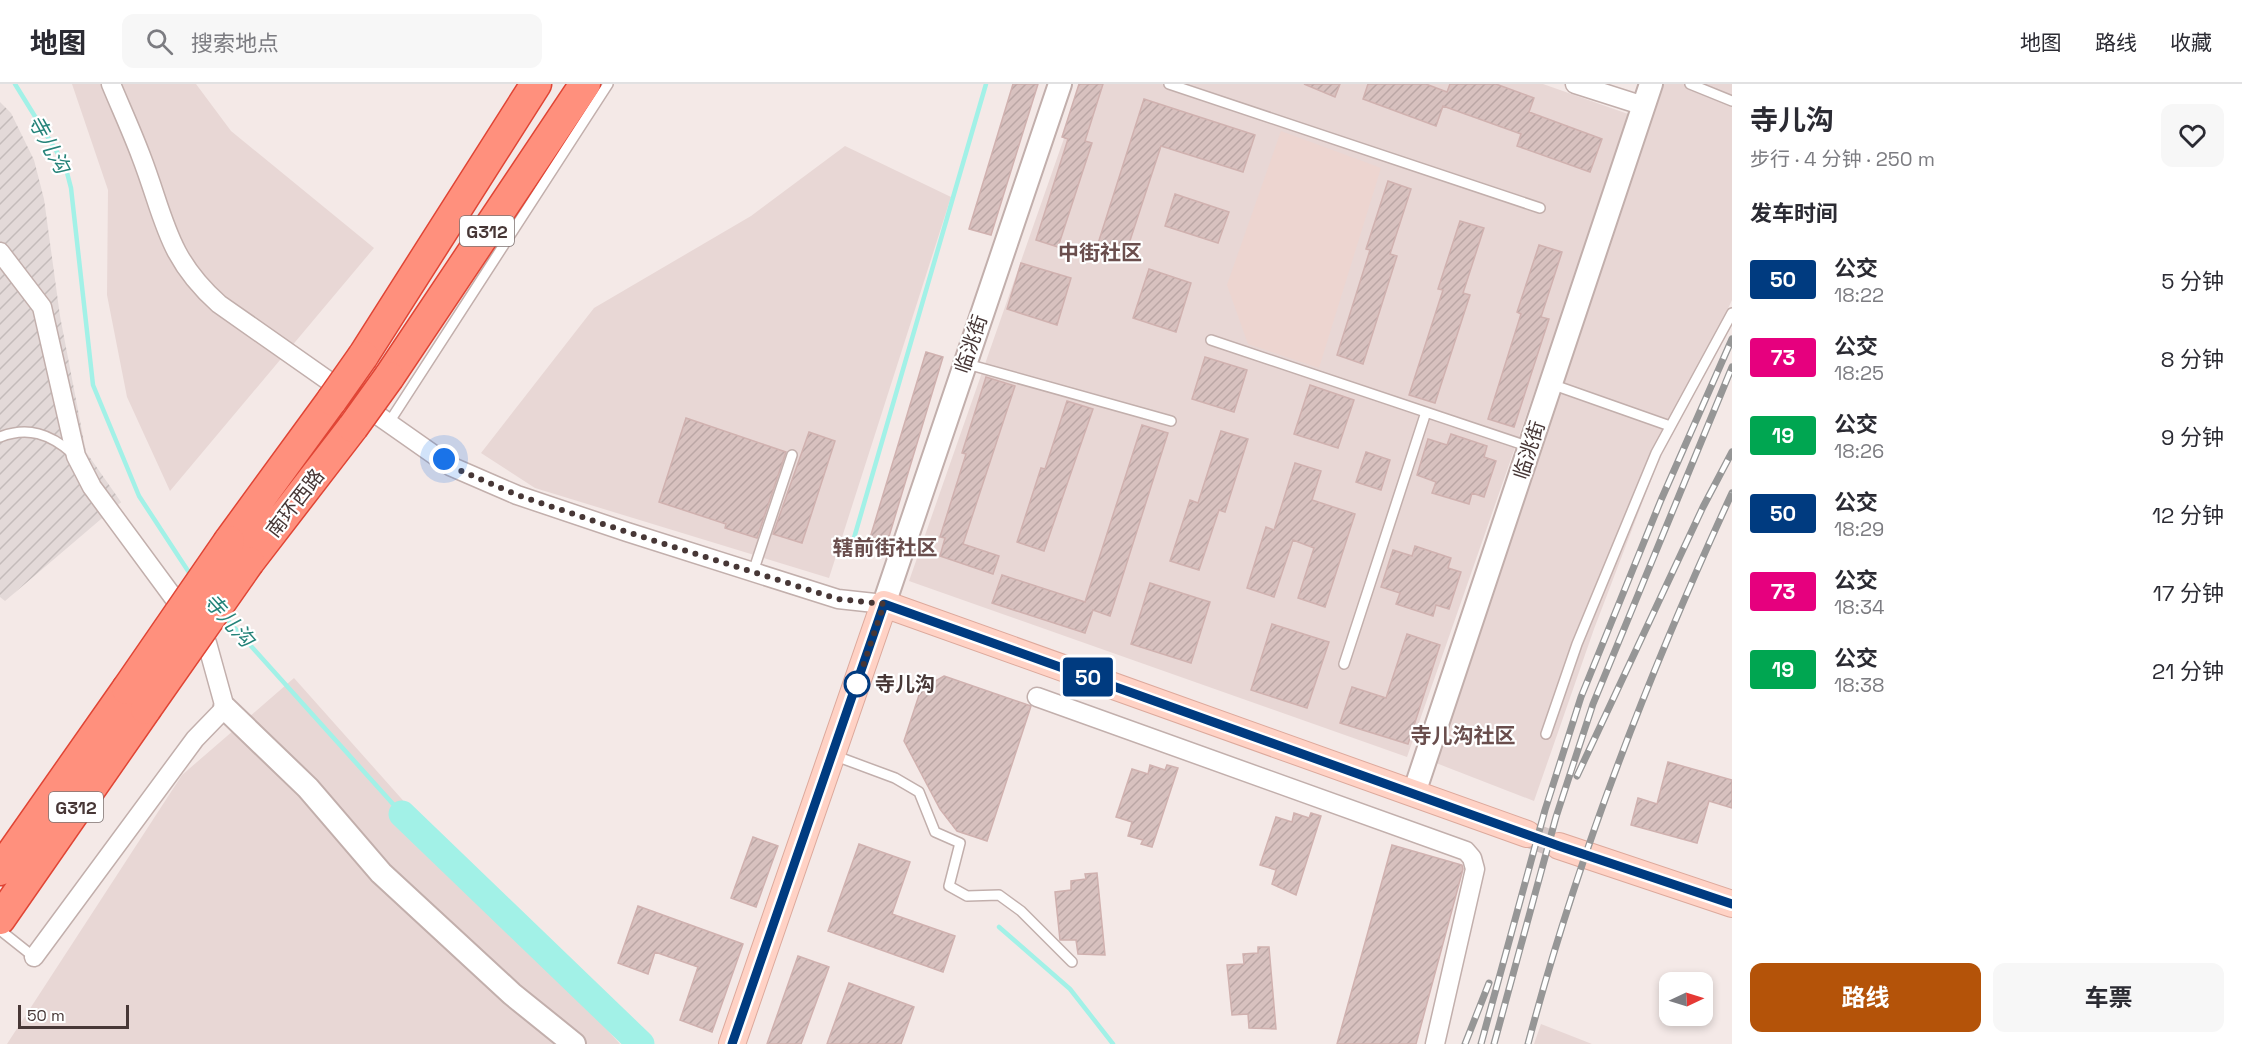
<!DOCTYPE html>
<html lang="zh">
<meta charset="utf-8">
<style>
:root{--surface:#fff;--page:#f7f7f7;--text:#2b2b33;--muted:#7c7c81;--line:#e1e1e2;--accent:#b45309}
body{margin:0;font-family:"Space Grotesk","Noto Sans SC",sans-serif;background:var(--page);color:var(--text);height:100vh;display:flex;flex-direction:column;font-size:22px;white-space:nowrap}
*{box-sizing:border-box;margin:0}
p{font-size:20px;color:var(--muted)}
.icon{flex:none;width:33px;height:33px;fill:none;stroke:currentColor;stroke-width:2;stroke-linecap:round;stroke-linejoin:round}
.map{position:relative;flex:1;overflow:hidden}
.side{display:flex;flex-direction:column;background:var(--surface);width:510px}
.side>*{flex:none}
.badge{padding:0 12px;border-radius:4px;font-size:21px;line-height:39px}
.needle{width:39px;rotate:86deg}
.controls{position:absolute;left:1659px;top:888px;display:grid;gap:12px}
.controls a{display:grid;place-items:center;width:54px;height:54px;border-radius:12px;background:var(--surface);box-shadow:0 3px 9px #0003;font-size:30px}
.scale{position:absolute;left:18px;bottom:15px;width:111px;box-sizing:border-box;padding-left:6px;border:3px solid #473736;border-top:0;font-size:16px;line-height:21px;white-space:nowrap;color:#473736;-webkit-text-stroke:4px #fff;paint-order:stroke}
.you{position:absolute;width:30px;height:30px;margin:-15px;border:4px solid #fff;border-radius:50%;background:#1a73e8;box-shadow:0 0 0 9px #1a73e833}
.map>.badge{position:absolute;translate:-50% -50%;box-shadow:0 0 0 3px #fff}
h2{padding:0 18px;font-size:22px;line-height:54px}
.round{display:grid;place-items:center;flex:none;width:63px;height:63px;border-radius:12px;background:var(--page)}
.summary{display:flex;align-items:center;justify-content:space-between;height:102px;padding:0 18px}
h1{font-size:28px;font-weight:700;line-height:45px}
.action{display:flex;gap:12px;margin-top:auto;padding:12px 18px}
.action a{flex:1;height:69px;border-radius:12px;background:var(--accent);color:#fff;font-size:24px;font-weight:700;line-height:69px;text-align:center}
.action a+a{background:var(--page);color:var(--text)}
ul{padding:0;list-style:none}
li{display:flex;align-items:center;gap:18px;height:78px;padding:0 18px}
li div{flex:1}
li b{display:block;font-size:22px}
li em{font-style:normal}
li .badge{min-width:66px;font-weight:700;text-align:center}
header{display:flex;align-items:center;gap:36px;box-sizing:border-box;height:84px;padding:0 30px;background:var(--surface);border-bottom:2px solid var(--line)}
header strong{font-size:28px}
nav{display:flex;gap:33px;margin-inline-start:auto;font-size:21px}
.search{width:420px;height:54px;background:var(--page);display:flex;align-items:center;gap:15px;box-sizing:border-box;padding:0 21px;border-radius:12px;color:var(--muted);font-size:22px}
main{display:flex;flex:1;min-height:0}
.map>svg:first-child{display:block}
.residential{fill:#e8d7d5}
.industrial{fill:url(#industrial-furrows)}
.education{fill:#edd5d0}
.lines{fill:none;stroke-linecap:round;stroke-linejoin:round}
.stream{stroke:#a2f1e7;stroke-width:4.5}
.river{stroke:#a2f1e7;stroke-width:27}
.building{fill:url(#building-hatch);stroke:#d0b1af;stroke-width:1.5}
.secondary-tunnel{stroke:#d1c5c4;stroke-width:26;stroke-dasharray:26 13;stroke-linecap:butt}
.service-casing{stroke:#c2afac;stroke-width:12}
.minor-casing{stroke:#c2afac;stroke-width:21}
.tertiary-casing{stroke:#c2afac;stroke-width:26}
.secondary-casing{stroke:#dda99c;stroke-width:28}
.trunk-casing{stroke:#e04535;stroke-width:33}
.service{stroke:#fff;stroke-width:9}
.minor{stroke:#fff;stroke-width:18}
.tertiary{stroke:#fff;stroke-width:22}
.secondary{stroke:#ffd2c5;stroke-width:26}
.trunk{stroke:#ff907d;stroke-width:30}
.rail-casing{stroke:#969696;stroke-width:7}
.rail{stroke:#fff;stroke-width:4.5;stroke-dasharray:14;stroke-linecap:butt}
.trunk-bridge-casing{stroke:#e04535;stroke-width:33;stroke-linecap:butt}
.trunk-bridge{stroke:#ff907d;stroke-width:30}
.line-casing{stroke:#fff;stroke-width:14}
.line{stroke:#003b80;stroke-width:9}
.walk{stroke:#473736;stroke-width:6;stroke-dasharray:0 10.8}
.stop-dot{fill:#fff;stroke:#003b80;stroke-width:3}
.labels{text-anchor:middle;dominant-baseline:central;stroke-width:4.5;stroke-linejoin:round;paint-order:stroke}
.shield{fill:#fff;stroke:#7e7372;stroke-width:1.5}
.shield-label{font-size:18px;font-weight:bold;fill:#473736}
.street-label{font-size:20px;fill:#473736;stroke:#fff}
.stop-label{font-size:20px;font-weight:bold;fill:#473736;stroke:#fff;text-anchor:start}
.water-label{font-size:21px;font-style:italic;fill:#258379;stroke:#fff}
.neighbourhood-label{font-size:21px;font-weight:bold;fill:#6a4e4d;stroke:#fff}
</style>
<header>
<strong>地图</strong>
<div class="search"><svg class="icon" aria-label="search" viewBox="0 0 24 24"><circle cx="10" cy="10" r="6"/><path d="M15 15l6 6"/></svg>搜索地点</div>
<nav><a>地图</a><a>路线</a><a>收藏</a></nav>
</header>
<main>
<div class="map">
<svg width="1732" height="960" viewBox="0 0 1732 960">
<defs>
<pattern id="industrial-furrows" width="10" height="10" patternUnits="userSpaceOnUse" patternTransform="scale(1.5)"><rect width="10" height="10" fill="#e3d9d8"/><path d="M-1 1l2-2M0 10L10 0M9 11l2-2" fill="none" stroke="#c4bbba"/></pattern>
<pattern id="building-hatch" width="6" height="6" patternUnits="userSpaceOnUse" patternTransform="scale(1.5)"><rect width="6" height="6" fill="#d8c1bf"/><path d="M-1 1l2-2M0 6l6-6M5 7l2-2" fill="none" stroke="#bba6a5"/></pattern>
</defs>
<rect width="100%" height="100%" fill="#f4e9e7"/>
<path class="residential" d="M 72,0 L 196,0 L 231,47 L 374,164 L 170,407 L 127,313 L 107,211 L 108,106 Z
M 1083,0 L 1543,0 L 1631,31 L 1407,673 L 909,497 Z
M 1664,0 L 1732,0 L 1732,216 L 1659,375 L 1594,545 L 1534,717 L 1436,679 Z
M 845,62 L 951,113 L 829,494 L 535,404 L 481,369 L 594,224 L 751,132 Z
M 294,594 L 620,960 L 7,960 L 182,691 Z
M 1541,940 L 1592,960 L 1534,960 Z"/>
<path class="industrial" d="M 0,18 L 11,29 L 34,76 L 44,115 L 60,232 L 86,368 L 121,418 L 5,517 L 0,513 Z"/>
<path class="education" d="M 1281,47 L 1381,84 L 1319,284 L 1248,260 L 1227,201 Z"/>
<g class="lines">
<path class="stream" d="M 15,0 L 65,81 L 71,104 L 93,301 L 139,412 L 192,493
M 854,454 L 986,0
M 224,532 L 402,730
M 999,843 L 1070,905 L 1113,960"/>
<path class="river" d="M 402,730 L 641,960"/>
</g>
<path class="building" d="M 1013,0 L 1038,0 L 991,151 L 969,145 Z
M 1079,0 L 1103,0 L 1085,57 L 1092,59 L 1058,163 L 1036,156 L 1068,55 L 1062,53 Z
M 1304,0 L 1340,0 L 1335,13 Z
M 1368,0 L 1426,0 L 1447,8 L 1450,0 L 1496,0 L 1534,14 L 1529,28 L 1602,55 L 1590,88 L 1517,62 L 1521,50 L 1443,22 L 1436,42 L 1363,15 Z
M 1144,15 L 1255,51 L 1243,88 L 1161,62 L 1123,178 L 1095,169 Z
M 1388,97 L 1411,105 L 1390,170 L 1397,172 L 1363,280 L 1337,271 L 1370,166 L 1366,165 Z
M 1175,110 L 1229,128 L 1218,159 L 1165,142 Z
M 1460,137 L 1484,144 L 1463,209 L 1470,211 L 1435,319 L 1409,311 L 1443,206 L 1438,205 Z
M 1539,161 L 1562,168 L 1541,233 L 1549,235 L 1514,343 L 1488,335 L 1521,230 L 1517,228 Z
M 1021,179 L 1071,194 L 1057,241 L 1007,225 Z
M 1149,185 L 1191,199 L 1176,248 L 1133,234 Z
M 926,268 L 943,273 L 884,469 L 867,464 Z
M 1205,273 L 1247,286 L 1234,328 L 1192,315 Z
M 986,293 L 1015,302 L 963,460 L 999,472 L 993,490 L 940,472 L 945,454 L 940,453 L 966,370 L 962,369 Z
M 1310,301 L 1354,316 L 1338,364 L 1294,350 Z
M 1067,317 L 1093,325 L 1044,467 L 1017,458 L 1041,384 L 1045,385 Z
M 686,334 L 786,368 L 757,454 L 725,444 L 726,440 L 659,418 Z
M 1142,341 L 1168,349 L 1110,532 L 1093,526 L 1085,549 L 992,519 L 1002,491 L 1085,518 Z
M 1221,347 L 1248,355 L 1225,428 L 1219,426 L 1199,486 L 1170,477 L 1190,416 L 1198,419 Z
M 809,348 L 835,357 L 802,459 L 773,450 Z
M 1451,350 L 1487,362 L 1484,373 L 1496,377 L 1484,413 L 1472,409 L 1469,420 L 1432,409 L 1436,398 L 1417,391 L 1428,355 L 1447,361 Z
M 1366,368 L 1390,376 L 1381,406 L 1356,398 Z
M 1295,379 L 1321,387 L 1312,416 L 1355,430 L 1325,523 L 1298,514 L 1314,464 L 1293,456 L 1274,513 L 1247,504 L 1266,443 L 1274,446 Z
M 1415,462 L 1451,474 L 1448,484 L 1461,488 L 1449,525 L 1436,521 L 1433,532 L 1396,520 L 1400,509 L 1381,503 L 1393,466 L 1412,472 Z
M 1150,499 L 1210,518 L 1191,579 L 1131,560 Z
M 1272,540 L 1329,558 L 1307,624 L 1251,606 Z
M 1407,550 L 1440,561 L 1408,660 L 1340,639 L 1352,603 L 1386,614 Z
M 944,592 L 1031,622 L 987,757 L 957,747 L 940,725 L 904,657 L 921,605 Z
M 1668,678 L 1732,696 L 1732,724 L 1709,717 L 1697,759 L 1631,741 L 1638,714 L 1657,720 Z
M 1150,681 L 1165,686 L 1167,681 L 1178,684 L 1152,763 L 1141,760 L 1143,756 L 1128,752 L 1132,738 L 1116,733 L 1132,685 L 1148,690 Z
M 1294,729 L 1309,734 L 1311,729 L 1321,732 L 1296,811 L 1272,800 L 1276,786 L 1260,781 L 1276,733 L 1292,738 Z
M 753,753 L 778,762 L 756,823 L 731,814 Z
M 859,760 L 910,778 L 892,830 L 955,852 L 943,888 L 828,847 Z
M 1392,761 L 1462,781 L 1463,785 L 1416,960 L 1337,960 Z
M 1097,789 L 1105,871 L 1078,870 L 1076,856 L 1060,856 L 1055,808 L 1071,806 L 1071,797 L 1086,795 L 1085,790 Z
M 638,822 L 743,860 L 712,948 L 680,936 L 698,883 L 655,868 L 648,890 L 618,879 Z
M 1258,863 L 1269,863 L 1276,945 L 1249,944 L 1248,930 L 1232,931 L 1227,881 L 1244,880 L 1243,870 L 1258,869 Z
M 798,872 L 829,883 L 801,960 L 767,960 Z
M 849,899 L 914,923 L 901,960 L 827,960 Z"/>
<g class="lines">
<path class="secondary-tunnel" d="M 1527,750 L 1559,762"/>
<defs>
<path id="service" d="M 1169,0 L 1540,124
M 1690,0 L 1732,17
M 1211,256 L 1530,363
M 967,280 L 1171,337
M 1551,300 L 1670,342
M 388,340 L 608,0
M 0,353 C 28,342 50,350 72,369
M 753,488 L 792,371
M 1344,580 L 1426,328
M 1546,650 L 1577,560 L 1656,369 L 1732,229
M 833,671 L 895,694 L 919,708 L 935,748 L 960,759 L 949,802 L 967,812 L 999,811 L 1021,827 L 1072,878
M 0,846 L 34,873"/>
<path id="minor" d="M 111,0 C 121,24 132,48 141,72 C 165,134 166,173 219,220 L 450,382 L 517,411 L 627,448 L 838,515 L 884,520
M 1575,0 L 1644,22
M 0,168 L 42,223 L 76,372 L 92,403 L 207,559 L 225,624 L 195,655 L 34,873
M 1037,613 L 1466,767 L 1472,774 L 1475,785 L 1435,960"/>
<path id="tertiary" d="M 884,520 L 1060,0
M 225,624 L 308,704 L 381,789 L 512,910 L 574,960
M 1414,709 L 1651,0"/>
<path id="secondary" d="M 1559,762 L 1732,820
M 732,960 L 884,520 L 1527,750"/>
<path id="trunk" d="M 363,272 L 536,0
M 389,293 L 585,0
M 229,457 L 332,316
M 249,478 L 353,343
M 0,786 L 127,605
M 0,835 L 146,625"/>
</defs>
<use href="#service" class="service-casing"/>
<use href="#minor" class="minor-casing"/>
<use href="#tertiary" class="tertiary-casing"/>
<use href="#secondary" class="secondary-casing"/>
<use href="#trunk" class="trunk-casing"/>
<use href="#service" class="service"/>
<use href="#minor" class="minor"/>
<use href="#tertiary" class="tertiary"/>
<use href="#secondary" class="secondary"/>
<use href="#trunk" class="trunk"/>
<defs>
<path id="rail" d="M 1577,692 L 1703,423 L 1732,368
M 1465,960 L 1489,899
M 1481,960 L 1545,726 L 1581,613 L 1661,416 L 1732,255
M 1494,960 L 1556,733 L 1593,620 L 1732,283
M 1528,960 C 1578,771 1650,586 1732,409"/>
</defs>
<use href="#rail" class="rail-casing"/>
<use href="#rail" class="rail"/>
<defs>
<path id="trunk-bridge" d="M 332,316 L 363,272
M 353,343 L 389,293
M 127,605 L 229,457
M 146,625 L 249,478"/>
</defs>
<use href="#trunk-bridge" class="trunk-bridge-casing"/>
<use href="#trunk-bridge" class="trunk-bridge"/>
</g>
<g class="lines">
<defs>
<path id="line" d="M 732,960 L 884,520 L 1559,762 L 1732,820"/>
</defs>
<use href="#line" class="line-casing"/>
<use href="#line" class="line"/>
<path class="walk" d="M 444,375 L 450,382 L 517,411 L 627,448 L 838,515 L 884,520 L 857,600"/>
</g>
<circle class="stop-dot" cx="857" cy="600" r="12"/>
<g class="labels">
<g class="shield">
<rect x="460" y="132" width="54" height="30" rx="4.5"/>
<rect x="49" y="708" width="54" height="30" rx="4.5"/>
</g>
<g class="shield-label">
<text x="487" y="147">G312</text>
<text x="76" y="723">G312</text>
</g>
<g class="street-label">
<text transform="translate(971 260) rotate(-71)">临洮街</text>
<text transform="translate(1529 366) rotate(-72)">临洮街</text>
<text transform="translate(295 419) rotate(-52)">南环西路</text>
</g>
<g class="stop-label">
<text x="875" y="600">寺儿沟</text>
</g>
<g class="water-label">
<text transform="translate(49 60) rotate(61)">寺儿沟</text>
<text transform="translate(229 536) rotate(48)">寺儿沟</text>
</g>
<g class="neighbourhood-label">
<text x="1100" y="168">中街社区</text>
<text x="885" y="463">辖前街社区</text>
<text x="1463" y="651">寺儿沟社区</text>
</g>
</g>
</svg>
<div class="controls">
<a><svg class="needle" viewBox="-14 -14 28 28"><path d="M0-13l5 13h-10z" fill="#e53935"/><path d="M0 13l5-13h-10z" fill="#7c7c81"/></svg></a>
</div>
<div class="scale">50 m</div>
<div class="you" style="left:444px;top:375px"></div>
<b class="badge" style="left:1088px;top:593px;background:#003b80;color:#fff">50</b>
</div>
<section class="side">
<div class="summary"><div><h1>寺儿沟</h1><p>步行 · 4 分钟 · 250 m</p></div><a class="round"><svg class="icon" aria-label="heart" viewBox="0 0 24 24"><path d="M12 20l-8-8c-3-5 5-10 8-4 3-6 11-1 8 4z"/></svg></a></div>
<h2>发车时间</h2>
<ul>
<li><span class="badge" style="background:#003b80;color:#fff">50</span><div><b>公交</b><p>18:22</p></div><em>5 分钟</em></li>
<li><span class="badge" style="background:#e6007e;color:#fff">73</span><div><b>公交</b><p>18:25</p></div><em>8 分钟</em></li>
<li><span class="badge" style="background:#00a651;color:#fff">19</span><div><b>公交</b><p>18:26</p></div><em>9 分钟</em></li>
<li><span class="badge" style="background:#003b80;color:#fff">50</span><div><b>公交</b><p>18:29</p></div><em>12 分钟</em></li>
<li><span class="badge" style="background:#e6007e;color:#fff">73</span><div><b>公交</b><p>18:34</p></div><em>17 分钟</em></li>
<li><span class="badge" style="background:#00a651;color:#fff">19</span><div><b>公交</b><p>18:38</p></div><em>21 分钟</em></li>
</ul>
<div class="action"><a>路线</a><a>车票</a></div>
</section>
</main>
